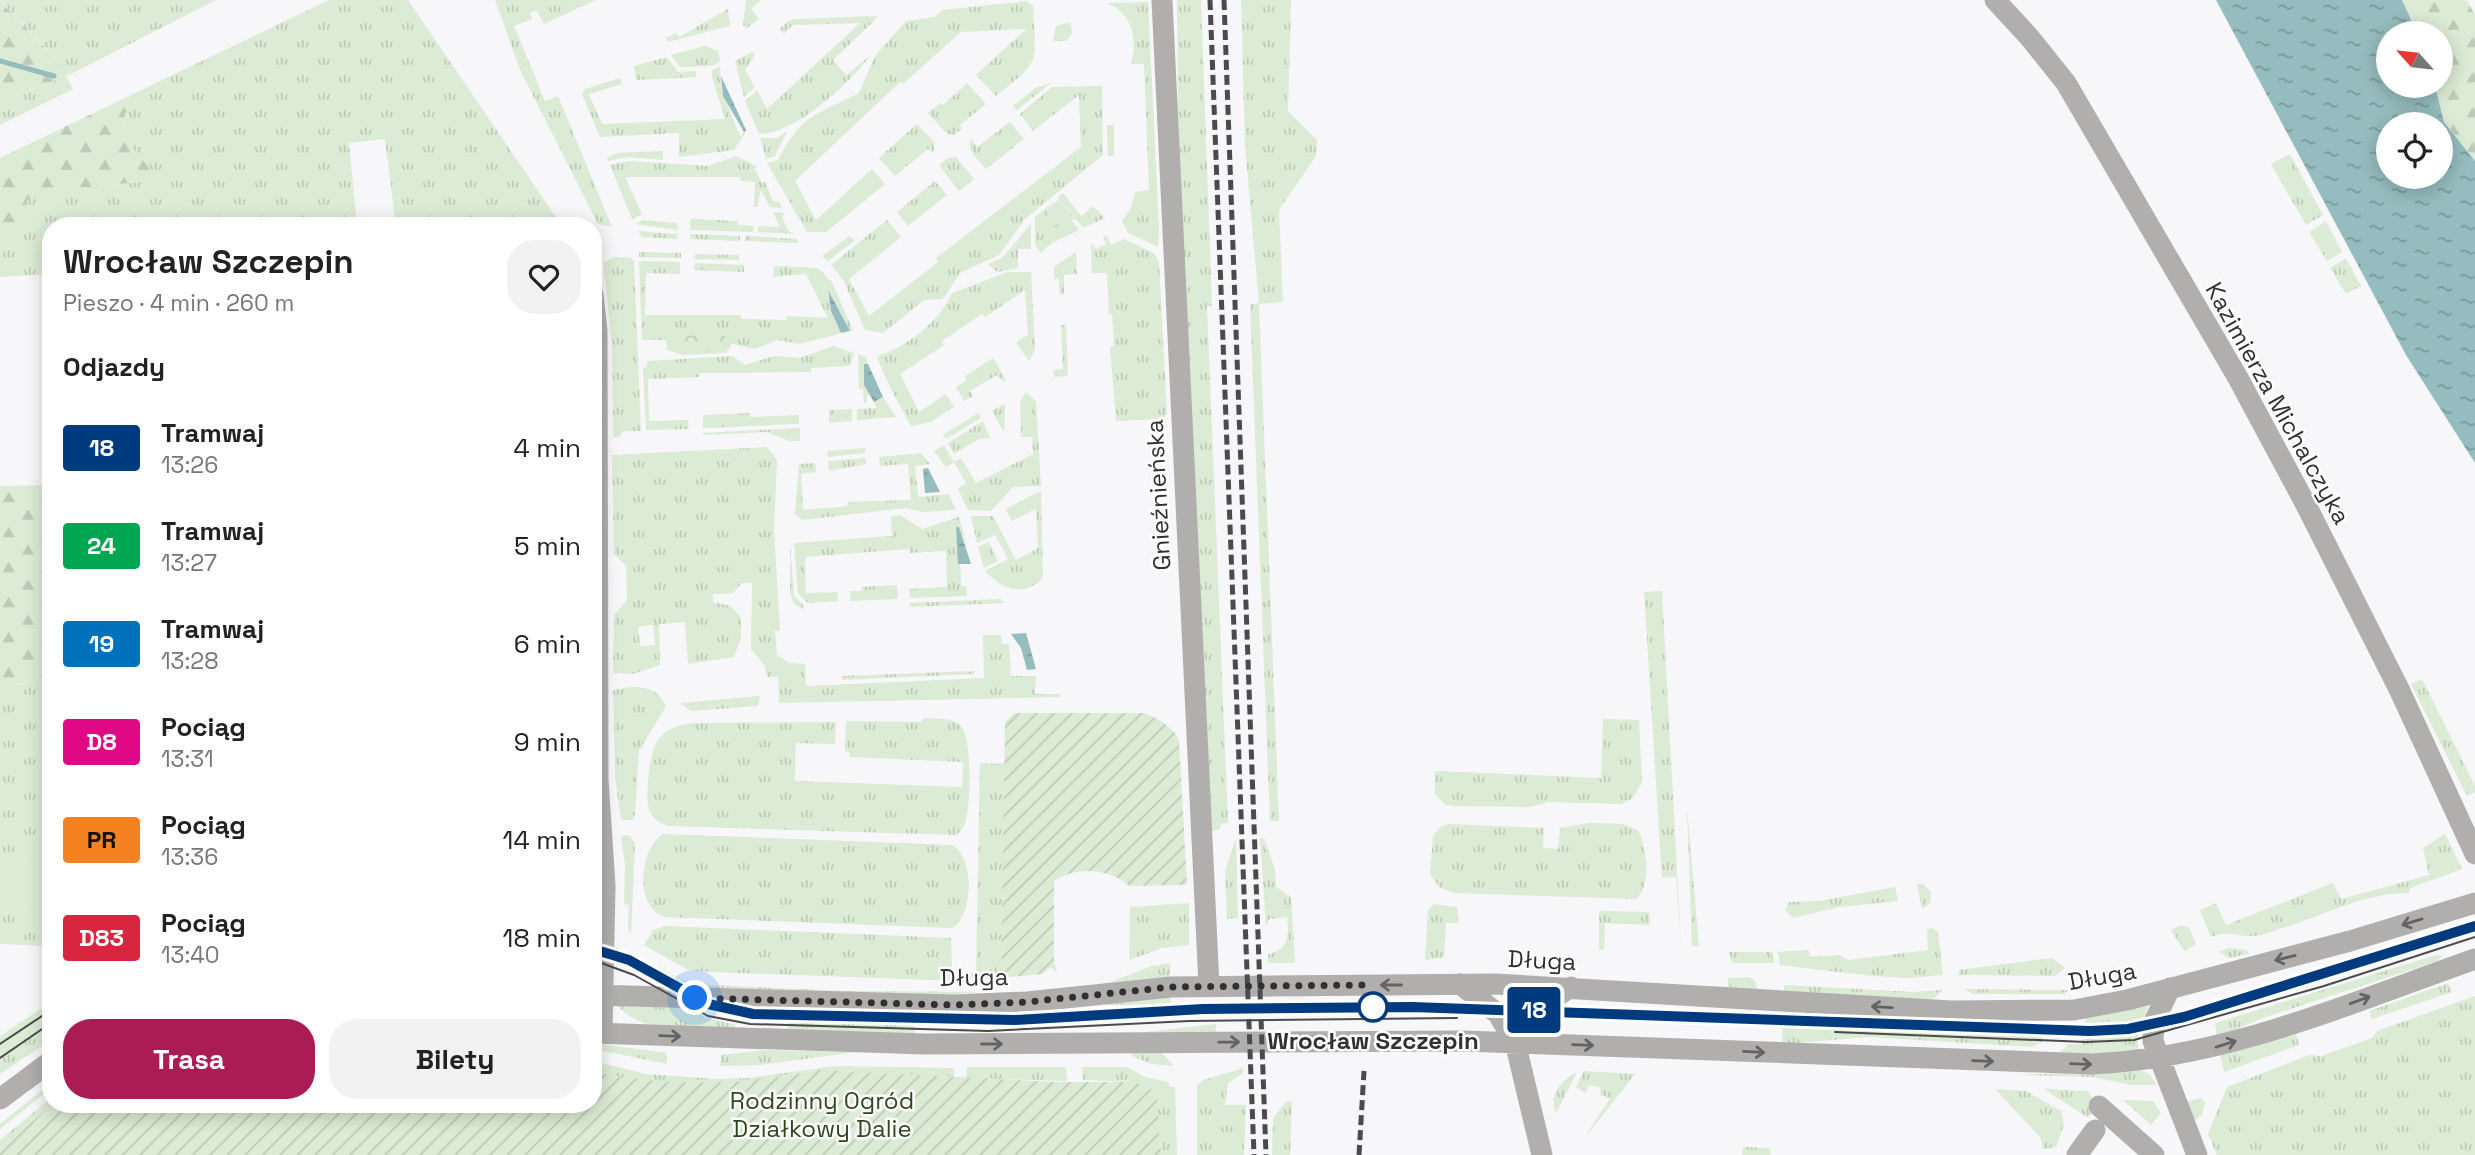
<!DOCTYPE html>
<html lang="pl">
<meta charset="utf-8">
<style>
:root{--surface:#fff;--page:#f2f2f2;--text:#222;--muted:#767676;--accent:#ac1c54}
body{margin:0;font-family:"Space Grotesk",sans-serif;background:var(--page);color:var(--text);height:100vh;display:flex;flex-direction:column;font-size:26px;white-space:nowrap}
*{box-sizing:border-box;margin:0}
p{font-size:23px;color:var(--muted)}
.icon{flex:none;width:38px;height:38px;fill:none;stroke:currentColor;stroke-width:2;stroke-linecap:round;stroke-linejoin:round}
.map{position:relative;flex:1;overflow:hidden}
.drawer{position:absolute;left:42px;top:217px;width:560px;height:896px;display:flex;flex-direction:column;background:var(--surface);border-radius:28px;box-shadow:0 4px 18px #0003}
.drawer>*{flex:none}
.badge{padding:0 14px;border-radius:5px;font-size:24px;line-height:46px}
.needle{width:46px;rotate:297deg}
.tools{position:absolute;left:2376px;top:21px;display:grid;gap:14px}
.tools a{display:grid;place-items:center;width:77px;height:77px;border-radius:50%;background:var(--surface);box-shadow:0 4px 18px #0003;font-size:35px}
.you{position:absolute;width:35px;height:35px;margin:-18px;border:5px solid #fff;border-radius:50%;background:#1a73e8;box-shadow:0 0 0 10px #1a73e833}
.map>.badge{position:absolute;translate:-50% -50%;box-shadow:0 0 0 4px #fff}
h2{padding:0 21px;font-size:26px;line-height:63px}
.round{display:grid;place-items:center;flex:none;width:74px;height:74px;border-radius:28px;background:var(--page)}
.summary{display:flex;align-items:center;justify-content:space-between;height:119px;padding:0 21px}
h1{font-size:33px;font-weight:600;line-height:52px}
.button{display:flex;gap:14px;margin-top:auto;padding:14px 21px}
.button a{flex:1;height:80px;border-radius:28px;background:var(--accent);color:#fff;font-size:28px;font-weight:600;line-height:80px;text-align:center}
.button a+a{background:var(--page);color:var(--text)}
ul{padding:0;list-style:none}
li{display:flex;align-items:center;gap:21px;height:98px;padding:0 21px}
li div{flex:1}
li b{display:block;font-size:26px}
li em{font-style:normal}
li .badge{min-width:77px;font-weight:700;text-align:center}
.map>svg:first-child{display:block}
.grass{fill:url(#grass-tufts);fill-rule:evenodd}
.forest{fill:url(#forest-firs)}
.park{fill:url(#park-crowns)}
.garden{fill:url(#garden-furrows)}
.pitch{fill:#dcebd5}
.water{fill:url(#water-ripples);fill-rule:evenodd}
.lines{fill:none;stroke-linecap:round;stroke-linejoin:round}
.stream{stroke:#95bcbe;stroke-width:5}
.minor{stroke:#b1afae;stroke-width:21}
.tram{stroke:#4b4b4c;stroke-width:2}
.rail{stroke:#4b4b4c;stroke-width:5;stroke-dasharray:10 5;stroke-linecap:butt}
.oneway{stroke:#646364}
.line-casing{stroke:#fff;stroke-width:16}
.line{stroke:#003b80;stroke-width:10}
.walk{stroke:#313132;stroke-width:7;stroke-dasharray:0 12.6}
.stop-dot{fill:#fff;stroke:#003b80;stroke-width:3.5}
.labels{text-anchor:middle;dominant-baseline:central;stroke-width:5;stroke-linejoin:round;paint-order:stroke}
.street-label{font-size:24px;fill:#313132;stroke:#fff}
.stop-label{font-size:24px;font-weight:bold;fill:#313132;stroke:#fff}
.park-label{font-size:24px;fill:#2e481f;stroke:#fff}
</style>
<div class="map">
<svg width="2475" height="1155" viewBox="0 0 2475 1155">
<defs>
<pattern id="grass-tufts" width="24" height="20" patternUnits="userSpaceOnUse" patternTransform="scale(1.75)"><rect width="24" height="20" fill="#dcebd5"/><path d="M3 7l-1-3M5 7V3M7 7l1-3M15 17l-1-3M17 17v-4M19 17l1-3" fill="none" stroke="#bdcab7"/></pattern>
<pattern id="forest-firs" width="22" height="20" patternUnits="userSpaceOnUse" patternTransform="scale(1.75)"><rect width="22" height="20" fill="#dcebd5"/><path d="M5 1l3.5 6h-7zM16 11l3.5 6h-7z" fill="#bdcab7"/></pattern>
<pattern id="park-crowns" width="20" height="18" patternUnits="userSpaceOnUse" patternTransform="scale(1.75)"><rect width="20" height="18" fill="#dcebd5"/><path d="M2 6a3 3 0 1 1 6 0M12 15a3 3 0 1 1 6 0" fill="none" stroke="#bdcab7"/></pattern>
<pattern id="garden-furrows" width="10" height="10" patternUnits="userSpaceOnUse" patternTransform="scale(1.75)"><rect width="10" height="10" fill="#dcebd5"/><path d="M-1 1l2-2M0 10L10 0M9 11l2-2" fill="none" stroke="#bdcab7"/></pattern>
<pattern id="water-ripples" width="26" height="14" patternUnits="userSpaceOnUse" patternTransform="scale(1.75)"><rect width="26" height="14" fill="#95bcbe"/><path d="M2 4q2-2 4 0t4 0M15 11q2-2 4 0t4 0" fill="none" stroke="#7a999b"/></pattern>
</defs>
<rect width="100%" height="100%" fill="#f7f6f9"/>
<path class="grass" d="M 0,0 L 216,0 L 71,74 Z
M 329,0 L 408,0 L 562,226 L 396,226 L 385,139 L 349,143 L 357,226 L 51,226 L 51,274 L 0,277 L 0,245 L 31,193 L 158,180 L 121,134 L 129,96 Z
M 495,0 L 596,0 L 544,24 L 536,10 L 530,13 L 532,19 L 514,26 L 545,101 L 558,96 L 612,227 L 598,224 L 521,72 Z
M 746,0 L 761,0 L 751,9 L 759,19 L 747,28 L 743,25 Z
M 1177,0 L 1201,0 L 1212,306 L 1207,306 L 1228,823 L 1221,824 L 1219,830 L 1211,831 L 1178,127 Z
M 1241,0 L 1291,0 L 1288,111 L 1317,140 L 1316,156 L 1279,210 L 1283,302 L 1259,304 L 1279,821 L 1270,821 L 1250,304 L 1259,303 L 1245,146 Z
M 1027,1 L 1033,6 C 1035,64 1043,59 996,96 L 976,75 L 1026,29 L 961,32 L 903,84 L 900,82 L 795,181 L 816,220 L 872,169 L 885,184 L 826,232 L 807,232 L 767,163 L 778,160 C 802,114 816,115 859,93 L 875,56 L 906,21 L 935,17 L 942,10 Z
M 1148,2 L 1159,225 L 1158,247 L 1128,233 L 1122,221 L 1131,208 L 1135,192 L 1149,190 L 1144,64 L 1131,64 C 1138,39 1132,13 1107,3 Z
M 728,9 L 730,26 L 668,42 L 666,38 L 676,33 L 679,37 Z
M 876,16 L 877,18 L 833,60 L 846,75 L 871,55 C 849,83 796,134 759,134 L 745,101 L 757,90 L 767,109 L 860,23 L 793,25 L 784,34 L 779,29 L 790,20 L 798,19 Z
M 1071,22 L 1072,34 L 1066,41 L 1053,41 L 1056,26 Z
M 705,46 L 718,51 L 720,62 L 711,66 L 680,67 L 671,55 Z
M 752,52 L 755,55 L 745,70 L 755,87 L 744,97 L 735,61 Z
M 667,57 L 678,72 L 696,71 L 696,77 L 636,80 L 634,66 Z
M 720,67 L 722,92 L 740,136 L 746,131 L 734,150 L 679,157 L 679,133 L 600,137 L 582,94 L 585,89 L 620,78 L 622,84 L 589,94 L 602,124 L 725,119 L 712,77 L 712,70 Z
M 66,76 L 73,89 L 0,125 L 0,101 Z
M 967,83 L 986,104 L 960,125 L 962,129 L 953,135 L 947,134 L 928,113 L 940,103 L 943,105 Z
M 1051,83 L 1017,110 L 1013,106 L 1035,88 Z
M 1102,86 L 1103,155 L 1025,219 L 999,255 L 960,273 L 943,299 L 924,300 L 883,333 L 865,330 L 844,281 L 831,265 L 887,220 L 901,237 L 849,279 L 869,316 L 938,262 L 936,258 L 1081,147 L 1079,95 L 1033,131 L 1020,114 L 1052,87 Z
M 1010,122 L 1024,139 L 986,169 C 979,161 966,150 971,139 L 977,147 Z
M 917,124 L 934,142 L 934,150 L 932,152 L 928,149 L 895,176 L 879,158 Z
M 1107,125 L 1114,125 L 1114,156 L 1108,156 Z
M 787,132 L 775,156 L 766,159 L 760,138 L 777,138 Z
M 663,151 L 663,160 L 628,157 L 608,161 L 607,158 L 616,153 Z
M 2290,154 L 2323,215 L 2306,225 L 2271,164 Z
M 736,156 L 758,167 L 754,168 L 762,183 L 765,182 L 773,201 L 779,202 L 782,208 L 770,207 L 761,190 L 757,207 L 754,207 L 755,182 L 741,181 L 740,177 L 625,177 L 642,214 L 632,219 L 610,165 L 628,161 L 708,166 Z
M 956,157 L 974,179 L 959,191 L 939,165 L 948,158 Z
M 935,181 L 947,195 L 908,226 L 897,212 Z
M 1063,193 L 1081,216 L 1093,206 L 1105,218 L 1083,228 L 1058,197 Z
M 1054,201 L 1040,215 L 1051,228 L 1071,220 L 1079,230 L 1052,243 L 1041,253 L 1035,245 L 1035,217 Z
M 773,212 L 784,213 L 782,218 L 789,231 L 795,234 L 758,232 L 758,226 L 780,227 Z
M 691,219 L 738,221 L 738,225 L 754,226 L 753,232 L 690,230 Z
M 645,220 L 677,223 L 678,230 L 635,224 Z
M 2326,221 L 2342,252 L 2327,261 L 2309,232 Z
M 1031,224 L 1031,249 L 1018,249 L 1018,268 L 997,272 L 988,264 L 1002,258 Z
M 638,231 L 677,234 L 677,239 L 642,237 Z
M 690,234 L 740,236 L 740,241 L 690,239 Z
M 745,236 L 797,239 L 799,243 L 745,241 Z
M 850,236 L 854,241 L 828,261 L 822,256 Z
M 1107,236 L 1111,245 L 1124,239 L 1154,253 L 1159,261 L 1167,414 L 1163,419 L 1116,421 L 1110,347 L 1114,346 L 1112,314 L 1109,314 L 1107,273 L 1092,273 L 1091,243 L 1096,249 L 1106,244 L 1103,237 Z
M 639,252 L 681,253 L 681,258 L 639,257 Z
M 1076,252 L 1077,274 L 1064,275 L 1064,295 L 1060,295 L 1059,279 L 1054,279 L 1054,267 Z
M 695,254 L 739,255 L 739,260 L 694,259 Z
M 614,257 L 631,258 L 634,261 L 641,431 L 623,431 L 619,437 L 613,437 L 612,344 L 604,268 L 604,263 Z
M 2346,258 L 2361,286 L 2346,294 L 2330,268 Z
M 639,261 L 680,262 L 680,274 L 646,273 L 645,315 L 741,315 L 742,319 L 786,320 L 787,316 L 828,318 L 806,274 L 773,277 L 774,266 L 818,268 L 832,282 L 853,331 L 850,331 L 827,290 L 831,311 L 841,333 L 835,335 L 799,344 L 777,340 L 755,349 L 732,344 L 726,353 L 683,355 L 667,350 L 666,340 L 642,340 Z
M 695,263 L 744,265 L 744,272 L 694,270 Z
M 1008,272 L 1031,272 L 1035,350 L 1029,361 L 1016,342 L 1028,335 L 1025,290 L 985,317 L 982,314 L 942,341 L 944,345 L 900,374 L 919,412 L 946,394 L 954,407 L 930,422 L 911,426 C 899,403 885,381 877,356 C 907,347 939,322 952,293 Z
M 1061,325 L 1066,325 L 1068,376 L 1054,377 L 1053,370 L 1063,369 Z
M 833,346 L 854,353 L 850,366 L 811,368 L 811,372 L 700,373 L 699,377 L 648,379 L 649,421 L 688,420 L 689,429 L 646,430 L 643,368 L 647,367 L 647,361 L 733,356 L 745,365 L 774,356 L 800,358 Z
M 858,354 L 866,357 L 868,364 L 865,364 L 864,385 L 870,395 L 867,395 L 867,403 L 864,403 L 863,389 L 859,389 Z
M 993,358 L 1005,378 L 1004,382 L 997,375 L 970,391 L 973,396 L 964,401 L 956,387 L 967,380 L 965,376 Z
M 1026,392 L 1036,401 L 1041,486 L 1013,487 L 991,511 L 968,510 L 958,489 L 966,483 L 954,462 L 946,467 L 934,451 L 944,445 L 954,462 L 961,458 L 976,483 L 1033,454 L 1032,437 L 1021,437 L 1020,402 Z
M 883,397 L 896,417 L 857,420 L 857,409 L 877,408 L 874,402 Z
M 1004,404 L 1005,407 L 1004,432 L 992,411 Z
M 852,409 L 852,421 L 829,423 L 829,410 Z
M 750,413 L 750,417 L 799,415 L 799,424 L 703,428 L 703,415 Z
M 978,413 L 981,418 L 946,439 L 943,435 Z
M 983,421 L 990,438 L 979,439 L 954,454 L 948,443 Z
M 800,428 L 800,441 L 789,441 L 767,432 L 703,435 L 703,433 Z
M 767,447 L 777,460 L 774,530 L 780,631 L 775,631 L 777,656 L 790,663 L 805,664 L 806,686 L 984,678 L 983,635 L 1001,635 L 1002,644 L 1009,644 L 1011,676 L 1036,676 L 1035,694 L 1060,694 L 1060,697 L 779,703 L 778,677 L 767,677 L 765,666 L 751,649 L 752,583 L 742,583 L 733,593 L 713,594 L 713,602 L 730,606 L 741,617 L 741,638 L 734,657 L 688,664 L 685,622 L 659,624 L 660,665 L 633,674 L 613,673 L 614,615 L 627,600 L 626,566 L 614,554 L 612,455 ZM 653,625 L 655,645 L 640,646 L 638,627 Z
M 865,448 L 865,453 L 828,457 L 827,451 Z
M 921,453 L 930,464 L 915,466 L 918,497 L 949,494 L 956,510 L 922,512 L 906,508 L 802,520 L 795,514 L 799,464 L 815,463 L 816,472 L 801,474 L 803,510 L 848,506 L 848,502 L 911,500 L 908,464 L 880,466 L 879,457 Z
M 866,458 L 866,464 L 829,471 L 828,461 Z
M 1041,491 L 1043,578 C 1023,598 1002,589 985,571 L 1008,559 L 995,535 L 977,543 L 971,516 L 993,516 L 1016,560 L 1038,548 L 1036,509 L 1012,521 L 1006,509 Z
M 900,515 L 922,529 L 959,517 L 968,550 L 959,527 L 961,586 L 966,586 L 967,596 L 910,598 L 909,589 L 947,587 L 946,551 L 910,553 L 909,549 L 805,557 L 806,593 L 838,592 L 838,601 L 808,603 L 798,594 L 794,543 L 892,536 L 891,517 Z
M 989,542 L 998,561 L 984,568 L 978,547 Z
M 790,544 L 794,596 L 803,605 L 804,610 L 794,604 L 790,593 Z
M 897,585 L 898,599 L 850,601 L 850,591 L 862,591 L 862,587 Z
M 1662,591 L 1681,946 L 1676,877 L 1662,878 L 1644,592 Z
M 1000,599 L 1005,603 L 910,607 L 910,603 Z
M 974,671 L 974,674 L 842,680 L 842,676 Z
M 2422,679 L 2475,786 L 2475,792 L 2467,796 L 2411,684 Z
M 0,683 L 51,684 L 51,946 L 0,944 Z
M 630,687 C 648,687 657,689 666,706 L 639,751 L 635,814 L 633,820 L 621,820 L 615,777 L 613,690 Z
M 760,696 L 758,706 L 691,711 L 680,703 Z
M 924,718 C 936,719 952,717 961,726 C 972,737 971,808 965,823 C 963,830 960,832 955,835 L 669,826 C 660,824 653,819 649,810 C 645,796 649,752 658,740 C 667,727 682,724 696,723 L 836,722 L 835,744 L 796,743 L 795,781 L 962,787 L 963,762 L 850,757 L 849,752 L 845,751 L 846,721 L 921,722 Z
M 1603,719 L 1639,720 L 1642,782 L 1633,798 L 1622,804 L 1549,802 L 1530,807 L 1455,806 L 1446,805 L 1435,794 L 1435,771 L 1601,778 Z
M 980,763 L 1005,764 L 1001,978 L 933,980 L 711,972 L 688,970 L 644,945 L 653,930 L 665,926 L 951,938 L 952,972 L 976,973 Z
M 1687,807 L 1699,946 L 1692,946 Z
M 1589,823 L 1623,824 L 1638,830 C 1647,847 1652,886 1636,899 L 1453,893 L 1439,887 L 1430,874 L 1433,836 L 1440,827 L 1449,824 L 1544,828 L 1543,848 L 1558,849 L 1560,828 Z
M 663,834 L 951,845 C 975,855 974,916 952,928 L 665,917 C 634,908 639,849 663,834 Z
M 2445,834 L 2462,869 L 2410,888 L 2410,893 C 2362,893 2329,914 2285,927 C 2275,930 2264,935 2254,936 C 2237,937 2228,930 2211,937 L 2200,910 L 2216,903 L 2226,925 L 2333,883 L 2341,899 L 2429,875 L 2423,848 Z
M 623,835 L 630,836 L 635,843 L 631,934 L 628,929 L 629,905 L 624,904 L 625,864 L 621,837 Z
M 1236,838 L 1238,918 L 1227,919 L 1225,871 Z
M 1260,838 L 1264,838 L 1275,869 L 1276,887 L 1291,897 L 1295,963 L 1268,963 L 1268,954 C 1289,951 1289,934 1287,917 L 1269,919 L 1266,926 Z
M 1917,884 L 1923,884 L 1931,892 L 1930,903 L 1922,909 Z
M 1895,887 L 1898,901 L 1839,907 L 1793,918 L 1785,910 L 1789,902 L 1819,901 Z
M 1189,903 L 1189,945 L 1162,948 L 1129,960 L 1130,907 Z
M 1434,904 L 1457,907 L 1459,923 L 1446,923 L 1444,957 L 1425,960 L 1428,910 Z
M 1599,911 L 1649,912 L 1650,925 L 1605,923 L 1604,950 L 1599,950 Z
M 2181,925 L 2189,928 L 2196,944 L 2184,951 L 2171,930 Z
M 1932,928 L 1938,932 L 1943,975 L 1909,978 L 1873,976 L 1780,965 L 1778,952 L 1808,950 L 1810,957 L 1840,955 L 1848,960 L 1928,950 L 1927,929 Z
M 615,946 L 692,984 L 845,991 L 981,992 L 930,996 L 683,988 L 614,951 Z
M 2229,948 L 2247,950 L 2249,954 L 2229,958 L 2219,952 Z
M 1729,952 L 1772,952 L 1774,963 L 1732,963 Z
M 2436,955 L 2441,956 L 2438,961 L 2263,1018 L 2217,1038 L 2215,1023 Z
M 2052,958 L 2065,968 L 2055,976 L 1959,975 L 1959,970 Z
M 1170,963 L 1170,978 L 1110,982 L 1152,966 Z
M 1750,977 L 1756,982 L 1757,991 L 1728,987 L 1728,978 Z
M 2448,983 L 2452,992 L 2372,1019 L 2369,1011 Z
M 1784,985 L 1913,992 L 1942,990 L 1935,998 L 1925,1000 L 1784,991 Z
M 1964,989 L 2068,990 L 2065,994 L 1973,994 Z
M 2475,996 L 2475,1155 L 2217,1155 L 2208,1134 L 2227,1087 L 2309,1055 L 2321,1056 L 2372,1038 L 2377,1031 Z
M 1171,997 L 1171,1005 L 1105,1005 L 1105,1004 Z
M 51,1002 L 51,1040 L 0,1074 L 0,1036 Z
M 2149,1004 L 2138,1034 L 2138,1052 L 2057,1055 L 2069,1044 L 2082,1044 L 2086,1018 Z
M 618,1006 L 685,1008 L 707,1018 L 736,1025 L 735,1028 C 700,1027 643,1036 618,1006 Z
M 1783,1009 L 1977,1023 L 2034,1022 L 2044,1026 L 2042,1042 L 2032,1047 L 1869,1037 L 1782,1044 Z
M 789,1010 L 915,1014 L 914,1035 L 788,1031 Z
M 1216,1024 L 1216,1033 L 1145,1032 Z
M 2296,1034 L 2299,1045 L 2224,1072 L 2220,1055 Z
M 593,1043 L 667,1053 L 667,1064 L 593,1049 Z
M 766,1050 L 856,1052 L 761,1065 L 720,1066 L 721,1055 Z
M 1132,1053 L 1162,1053 L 1174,1066 L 1152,1064 L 1132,1056 Z
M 593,1061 L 646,1074 L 717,1079 L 748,1078 L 836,1066 L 954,1068 L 953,1077 L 818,1070 L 737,1083 L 685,1084 L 639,1080 L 593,1072 Z
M 967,1067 L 1066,1067 L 1067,1081 L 966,1078 Z
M 1082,1067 L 1127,1067 L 1145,1077 L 1168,1082 L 1170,1087 L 1175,1087 L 1177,1155 L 1161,1155 L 1157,1097 L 1154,1090 L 1134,1082 L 1083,1080 Z
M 1243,1068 L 1243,1073 L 1228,1083 L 1225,1105 L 1246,1105 L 1244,1155 L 1197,1155 L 1197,1085 L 1204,1080 Z
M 2140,1070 L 2149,1074 L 2157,1085 L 2131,1085 L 2092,1077 L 2015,1075 Z
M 1584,1071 L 1635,1074 L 1584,1139 L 1610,1098 L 1601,1095 L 1600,1087 L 1589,1085 L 1586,1093 L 1576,1087 Z
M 1577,1072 L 1556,1113 C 1548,1094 1562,1080 1577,1072 Z
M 51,1083 L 51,1088 L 0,1129 L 0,1124 Z
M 1995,1089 L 2026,1091 L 2061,1111 L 2064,1125 L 2056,1147 L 2043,1149 L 2040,1137 Z
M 2044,1089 L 2088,1091 L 2096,1108 L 2088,1118 Z
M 51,1098 L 53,1104 L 0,1149 L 0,1140 Z
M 2201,1098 L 2205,1102 L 2202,1115 L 2192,1122 L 2185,1102 Z
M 2123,1100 L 2153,1101 L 2161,1113 L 2151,1125 Z
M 1292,1101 L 1290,1155 L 1272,1155 L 1273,1118 L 1286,1102 Z
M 1743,1147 L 1769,1148 L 1771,1155 L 1742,1155 Z"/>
<path class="forest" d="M 2402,0 L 2467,0 L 2475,15 L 2475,161 L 2444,121 L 2435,86 L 2441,86 L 2441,33 L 2417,33 Z
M 0,1 L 71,74 L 0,101 Z
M 129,96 L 121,134 L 159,180 L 32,193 L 0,245 L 0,158 Z
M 51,485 L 51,684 L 0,683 L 0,486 Z"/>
<path class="park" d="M 1059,199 L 1075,219 L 1051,229 L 1040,215 Z
M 721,334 L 732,341 L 725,350 L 681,353 L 676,342 L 686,336 Z"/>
<path class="garden" d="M 1014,713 L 1143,713 C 1157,717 1173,727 1179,740 L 1187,885 L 1129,886 C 1110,868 1076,866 1054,881 L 1054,959 L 1057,973 L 1051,967 L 1042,974 L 1001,978 L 1005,722 Z
M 818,1070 L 1056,1082 L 1134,1082 L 1154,1090 L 1157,1096 L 1161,1155 L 0,1155 L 0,1149 L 53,1104 L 593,1104 L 593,1072 C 676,1088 736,1085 818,1070 Z"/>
<path class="pitch" d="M 0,860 L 51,861 L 51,910 L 0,908 Z"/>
<path class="water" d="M 2216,0 L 2402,0 L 2417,33 L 2389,33 L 2389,86 L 2435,86 L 2444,122 L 2475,161 L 2475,463 L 2406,355 ZM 2389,124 L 2441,124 L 2441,177 L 2389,177 Z
M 721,76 L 746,130 L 744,132 L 723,96 Z
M 828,290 L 850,331 L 841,333 L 831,311 Z
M 864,364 L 868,364 L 883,397 L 874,402 L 864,385 Z
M 928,468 L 940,492 L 925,493 L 923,469 Z
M 956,527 L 959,527 L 971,564 L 958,564 Z
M 1026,633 L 1036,669 L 1027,670 L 1021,648 L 1011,634 Z"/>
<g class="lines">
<path class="stream" d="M 0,61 L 54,76"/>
<path class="minor" d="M 1162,0 L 1209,986
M 1995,0 L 2030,38 L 2066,83 L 2238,378 L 2304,501 L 2399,689 L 2475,854
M 593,295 L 597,331 L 598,779 L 605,886 L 602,1033
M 1460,984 L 1498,1014 L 1515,1042 L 1542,1155
M 2170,988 L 2154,1022 L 2153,1041 L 2197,1155
M 593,995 L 954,1005 L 1027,1002 L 1171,987 L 1495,984 L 1951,1011 L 2074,1010 L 2127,1000 L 2350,941 L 2475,903
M 593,1033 L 924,1044 L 1464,1041 L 2092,1064 C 2226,1058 2350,1003 2475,959
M 1515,1042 L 1531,1013 L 1571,987
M 0,1099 L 51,1061
M 2099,1106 L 2154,1155
M 2077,1155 L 2095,1130"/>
<path class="tram" d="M 593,949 L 629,960 L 708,1004 L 753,1014 L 1014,1020 L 1203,1009 L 1412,1007 L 2090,1031 L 2128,1029 L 2184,1017 L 2475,926
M 593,960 L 634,975 L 708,1016 L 750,1024 L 988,1031 L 1189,1021 L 1457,1018
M 1835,1032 L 2086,1042 L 2134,1040 L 2324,986 L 2475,937
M 0,1044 L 51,1010
M 0,1058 L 51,1023"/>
<path class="rail" d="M 1210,0 L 1254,1155
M 1224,0 L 1266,1155
M 1359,1155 L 1364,1071"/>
</g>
<defs><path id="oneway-shaft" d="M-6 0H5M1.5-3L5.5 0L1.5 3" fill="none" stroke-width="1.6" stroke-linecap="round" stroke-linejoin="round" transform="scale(1.75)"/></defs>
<g class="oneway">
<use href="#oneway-shaft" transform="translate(2412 922) rotate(163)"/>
<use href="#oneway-shaft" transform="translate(2285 958) rotate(166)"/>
<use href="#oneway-shaft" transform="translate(1391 985) rotate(180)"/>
<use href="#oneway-shaft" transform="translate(2360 1000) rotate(-20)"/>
<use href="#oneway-shaft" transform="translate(1882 1007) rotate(-177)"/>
<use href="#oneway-shaft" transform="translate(670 1036) rotate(2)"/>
<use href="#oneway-shaft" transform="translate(1229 1042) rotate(-1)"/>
<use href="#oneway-shaft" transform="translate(992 1044)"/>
<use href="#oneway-shaft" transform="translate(2226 1044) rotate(-17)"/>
<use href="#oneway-shaft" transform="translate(1583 1045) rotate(2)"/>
<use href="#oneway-shaft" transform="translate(1754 1052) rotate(3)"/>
<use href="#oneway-shaft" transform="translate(1983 1061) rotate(2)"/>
<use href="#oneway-shaft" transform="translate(2081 1064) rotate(2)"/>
</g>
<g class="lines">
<defs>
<path id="line" d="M 593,949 L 629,960 L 708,1004 L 753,1014 L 1014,1020 L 1203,1009 L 1412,1007 L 2090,1031 L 2128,1029 L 2184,1017 L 2475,926"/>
</defs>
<use href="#line" class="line-casing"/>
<use href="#line" class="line"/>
<path class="walk" d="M 695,998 L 954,1005 L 1027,1002 L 1171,987 L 1362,985 L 1373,1007"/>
</g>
<circle class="stop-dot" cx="1373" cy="1007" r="14"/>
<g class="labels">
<g class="street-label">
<text transform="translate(2278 403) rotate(61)">Kazimierza Michalczyka</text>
<text transform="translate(1158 495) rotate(-93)">Gnieźnieńska</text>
<text transform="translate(1542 960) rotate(3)">Długa</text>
<text transform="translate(2102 976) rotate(-10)">Długa</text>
<text transform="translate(974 977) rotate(-1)">Długa</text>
</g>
<g class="stop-label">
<text x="1373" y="1040">Wrocław Szczepin</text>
</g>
<g class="park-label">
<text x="822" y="1100">Rodzinny Ogród<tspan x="822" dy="28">Działkowy Dalie</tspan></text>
</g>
</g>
</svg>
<div class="tools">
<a><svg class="needle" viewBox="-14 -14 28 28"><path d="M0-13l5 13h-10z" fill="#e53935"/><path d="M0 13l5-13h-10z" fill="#767676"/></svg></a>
<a><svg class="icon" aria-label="locate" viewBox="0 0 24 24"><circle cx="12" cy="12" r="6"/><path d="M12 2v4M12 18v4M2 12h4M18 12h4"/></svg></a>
</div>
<div class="you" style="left:695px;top:998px"></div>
<b class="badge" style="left:1534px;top:1010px;background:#003b80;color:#fff">18</b>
<section class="drawer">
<div class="summary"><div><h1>Wrocław Szczepin</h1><p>Pieszo · 4 min · 260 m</p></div><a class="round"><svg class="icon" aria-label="heart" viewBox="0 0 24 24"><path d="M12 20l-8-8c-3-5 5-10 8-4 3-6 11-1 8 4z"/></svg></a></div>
<h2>Odjazdy</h2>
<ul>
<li><span class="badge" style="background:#003b80;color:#fff">18</span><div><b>Tramwaj</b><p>13:26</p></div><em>4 min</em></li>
<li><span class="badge" style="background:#00a651;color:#fff">24</span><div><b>Tramwaj</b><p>13:27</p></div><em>5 min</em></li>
<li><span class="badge" style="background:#0072bc;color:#fff">19</span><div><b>Tramwaj</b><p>13:28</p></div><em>6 min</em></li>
<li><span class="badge" style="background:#e00885;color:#fff">D8</span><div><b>Pociąg</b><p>13:31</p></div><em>9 min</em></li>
<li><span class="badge" style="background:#f58220;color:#111">PR</span><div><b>Pociąg</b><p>13:36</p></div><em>14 min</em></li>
<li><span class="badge" style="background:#d7263d;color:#fff">D83</span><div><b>Pociąg</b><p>13:40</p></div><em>18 min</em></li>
</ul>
<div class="button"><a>Trasa</a><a>Bilety</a></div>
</section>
</div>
